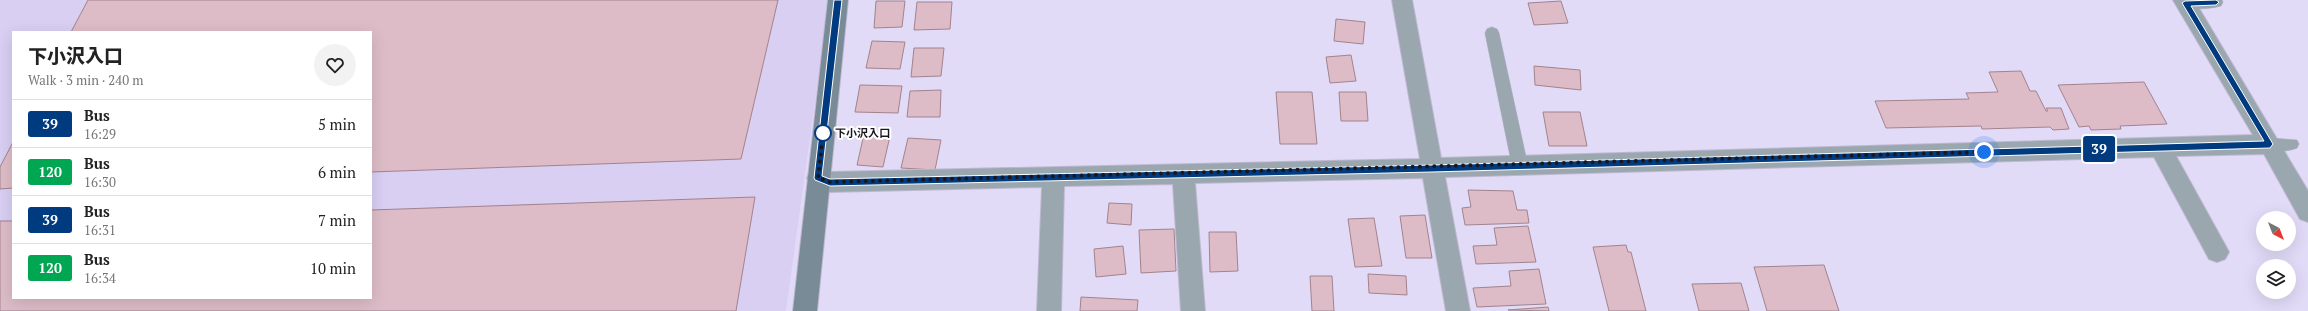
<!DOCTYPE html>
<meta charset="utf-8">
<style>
:root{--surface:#fff;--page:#f2f2f2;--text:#222;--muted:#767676;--line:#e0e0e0}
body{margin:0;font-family:"PT Serif","Noto Sans JP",serif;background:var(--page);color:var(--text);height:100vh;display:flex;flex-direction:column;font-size:15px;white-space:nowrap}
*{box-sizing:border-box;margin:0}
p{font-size:13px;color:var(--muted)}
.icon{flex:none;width:22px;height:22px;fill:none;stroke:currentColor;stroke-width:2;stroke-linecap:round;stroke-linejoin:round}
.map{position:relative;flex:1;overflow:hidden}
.panel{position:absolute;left:12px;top:31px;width:360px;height:268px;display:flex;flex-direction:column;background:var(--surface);border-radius:0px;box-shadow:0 4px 16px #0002}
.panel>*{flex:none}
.badge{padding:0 8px;border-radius:3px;font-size:14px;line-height:26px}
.needle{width:26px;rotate:138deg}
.controls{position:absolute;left:2256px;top:211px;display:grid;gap:8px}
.controls a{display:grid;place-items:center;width:40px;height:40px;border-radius:50%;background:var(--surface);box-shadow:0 4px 16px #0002;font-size:20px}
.you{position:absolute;width:20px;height:20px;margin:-10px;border:3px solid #fff;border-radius:50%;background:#1a73e8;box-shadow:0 0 0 6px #1a73e833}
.map>.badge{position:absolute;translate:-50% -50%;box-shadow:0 0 0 2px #fff}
.round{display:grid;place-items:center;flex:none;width:42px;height:42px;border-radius:21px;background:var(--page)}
.overview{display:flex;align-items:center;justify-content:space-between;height:68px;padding:0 16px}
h1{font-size:19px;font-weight:800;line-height:30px}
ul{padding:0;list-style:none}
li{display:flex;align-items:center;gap:12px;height:48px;padding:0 16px;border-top:1px solid var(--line)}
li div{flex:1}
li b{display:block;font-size:15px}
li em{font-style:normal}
li .badge{min-width:44px;font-weight:700;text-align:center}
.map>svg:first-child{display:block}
.built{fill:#d8cff3;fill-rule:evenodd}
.building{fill:#ddbcc7;stroke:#a1838e}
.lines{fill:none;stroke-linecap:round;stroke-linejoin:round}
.lane-casing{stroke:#beb8d1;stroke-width:1}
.street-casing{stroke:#beb8d1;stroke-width:2}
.secondary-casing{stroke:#beb8d1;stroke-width:2}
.lane{fill:#9ba7af;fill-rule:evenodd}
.street{fill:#9ba7af;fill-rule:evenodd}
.secondary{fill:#798b96;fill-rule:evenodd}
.line{fill:#003b80;stroke:#fff}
.walk{stroke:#191620;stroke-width:4;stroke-dasharray:0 7.2}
.stop-dot{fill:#fff;stroke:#003b80;stroke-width:2}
.labels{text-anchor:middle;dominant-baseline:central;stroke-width:4;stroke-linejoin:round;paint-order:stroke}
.stop-label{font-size:11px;font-weight:bold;fill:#191620;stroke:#fff;text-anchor:start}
</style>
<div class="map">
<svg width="2308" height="311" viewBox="0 0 2308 311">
<rect width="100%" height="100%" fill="#e2dbf8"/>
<path class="built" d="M 0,0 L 829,0 L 786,311 L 0,311 ZM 13,32 L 371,32 L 371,298 L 13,298 Z"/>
<path class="building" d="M 88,0 L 778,0 L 741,159 L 371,172 L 371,32 L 71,32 Z
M 876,1 L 905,1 L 902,27 L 874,28 Z
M 1561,1 L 1568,23 L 1534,25 L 1528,3 Z
M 917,2 L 952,2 L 950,29 L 914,30 Z
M 1336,19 L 1365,22 L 1363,44 L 1334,41 Z
M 872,41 L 905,42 L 900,69 L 866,68 Z
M 914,48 L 944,48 L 941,76 L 911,77 Z
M 1351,55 L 1356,81 L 1330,83 L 1326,57 Z
M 1534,66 L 1580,70 L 1581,90 L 1535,85 Z
M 2021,71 L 2030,91 L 2036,91 L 2046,111 L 2048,111 L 2046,108 L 2061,108 L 2069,129 L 2053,130 L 2050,127 L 1982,129 L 1981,126 L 1886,128 L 1875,101 L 1969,99 L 1966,93 L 1998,92 L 1989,72 Z
M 2144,82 L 2167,124 L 2120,126 L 2121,129 L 2091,130 L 2089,126 L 2079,127 L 2058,85 Z
M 860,85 L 902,86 L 898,113 L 855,112 Z
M 941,90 L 940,117 L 907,117 L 910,91 Z
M 1276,92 L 1312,92 L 1317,144 L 1280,144 Z
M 1339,92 L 1366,92 L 1368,121 L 1341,121 Z
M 1543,112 L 1580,112 L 1587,146 L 1549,146 Z
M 864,134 L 890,136 L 883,167 L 857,165 Z
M 908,138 L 941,140 L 935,170 L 901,168 Z
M 13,142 L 13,188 L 0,189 L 0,167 Z
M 1468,190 L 1513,191 L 1517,210 L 1527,210 L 1529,223 L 1465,225 L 1462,208 L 1471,207 Z
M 755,197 L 736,311 L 0,311 L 0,221 L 13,221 L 13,298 L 371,298 L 371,210 Z
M 1109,203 L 1132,204 L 1131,225 L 1107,223 Z
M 1425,215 L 1432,258 L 1406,258 L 1400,216 Z
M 1374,218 L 1382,266 L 1355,267 L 1348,219 Z
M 1528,226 L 1536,262 L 1476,264 L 1473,246 L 1497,245 L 1494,228 Z
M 1174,229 L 1176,271 L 1141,273 L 1139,230 Z
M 1209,232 L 1236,232 L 1238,271 L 1210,272 Z
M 1626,245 L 1628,252 L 1631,252 L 1646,311 L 1609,311 L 1593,247 Z
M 1123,246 L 1126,274 L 1096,277 L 1094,249 Z
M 1824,265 L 1839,311 L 1767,311 L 1754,267 Z
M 1539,269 L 1546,304 L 1477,307 L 1473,288 L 1511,286 L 1509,271 Z
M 1368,274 L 1406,276 L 1407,295 L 1369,293 Z
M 1310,276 L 1332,276 L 1334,311 L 1312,311 Z
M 1741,283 L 1749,311 L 1699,311 L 1692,284 Z
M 1081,297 L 1138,300 L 1137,311 L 1080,311 Z
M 1548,307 L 1549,311 L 1508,310 Z"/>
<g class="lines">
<defs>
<path id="lane" d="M 2180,0 L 2222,0 L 2223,2 L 2221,6 C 2210,9 2191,10 2180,7 L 2178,3 Z
M 1492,27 L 1497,29 L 1499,33 L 1528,166 L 1525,171 L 1520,172 L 1515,171 L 1512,166 L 1485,33 L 1487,29 Z
M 2270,138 L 2297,140 L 2299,144 L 2297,148 C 2288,152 2274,152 2265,148 L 2263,144 L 2265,140 Z"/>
<path id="street" d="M 1392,0 L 1412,0 L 1441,158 L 2253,135 L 2173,0 L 2194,0 L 2308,191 L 2308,222 L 2300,219 L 2264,154 L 2176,156 L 2229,252 L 2225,259 L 2217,262 L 2209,259 L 2154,157 L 1445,177 L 1470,311 L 1446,311 L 1423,178 L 1195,183 L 1205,311 L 1181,311 L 1173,184 L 1064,186 L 1061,311 L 1037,311 L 1042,187 L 830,192 L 810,185 L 807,178 L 810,171 L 818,168 L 830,172 L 1420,159 Z"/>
<path id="secondary" d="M 828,0 L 848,0 L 817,311 L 793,311 Z"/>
</defs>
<use href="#lane" class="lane-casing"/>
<use href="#street" class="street-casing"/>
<use href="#secondary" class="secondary-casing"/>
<use href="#lane" class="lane"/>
<use href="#street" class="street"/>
<use href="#secondary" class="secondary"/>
</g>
<path class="line" d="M 834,0 L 842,0 L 822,176 L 830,179 L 1432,165 L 2264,141 L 2182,3 L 2185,1 L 2216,0 L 2219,2 L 2216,5 L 2191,6 L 2273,144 L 2270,148 L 1432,172 L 830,186 L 815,180 L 814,178 Z"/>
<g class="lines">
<path class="walk" d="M 823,133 L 818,178 L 830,182 L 1984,152"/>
</g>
<circle class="stop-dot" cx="823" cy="133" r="8"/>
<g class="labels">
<g class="stop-label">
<text x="835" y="133">下小沢入口</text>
</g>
</g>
</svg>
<div class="controls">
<a><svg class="needle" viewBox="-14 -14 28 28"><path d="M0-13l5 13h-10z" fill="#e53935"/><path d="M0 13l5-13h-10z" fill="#767676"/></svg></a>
<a><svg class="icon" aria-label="layers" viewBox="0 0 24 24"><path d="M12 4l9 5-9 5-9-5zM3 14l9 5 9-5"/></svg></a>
</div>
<div class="you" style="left:1984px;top:152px"></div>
<b class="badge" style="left:2099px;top:149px;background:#003b80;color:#fff">39</b>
<section class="panel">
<div class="overview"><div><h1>下小沢入口</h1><p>Walk · 3 min · 240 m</p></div><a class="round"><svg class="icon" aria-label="heart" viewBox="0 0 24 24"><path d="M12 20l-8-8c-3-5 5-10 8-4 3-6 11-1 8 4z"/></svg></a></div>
<ul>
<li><span class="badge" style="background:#003b80;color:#fff">39</span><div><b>Bus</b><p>16:29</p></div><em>5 min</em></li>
<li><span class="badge" style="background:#00a651;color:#fff">120</span><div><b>Bus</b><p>16:30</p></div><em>6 min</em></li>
<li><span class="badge" style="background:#003b80;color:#fff">39</span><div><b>Bus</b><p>16:31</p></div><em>7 min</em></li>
<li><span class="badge" style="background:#00a651;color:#fff">120</span><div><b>Bus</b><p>16:34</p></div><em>10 min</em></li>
</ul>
</section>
</div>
